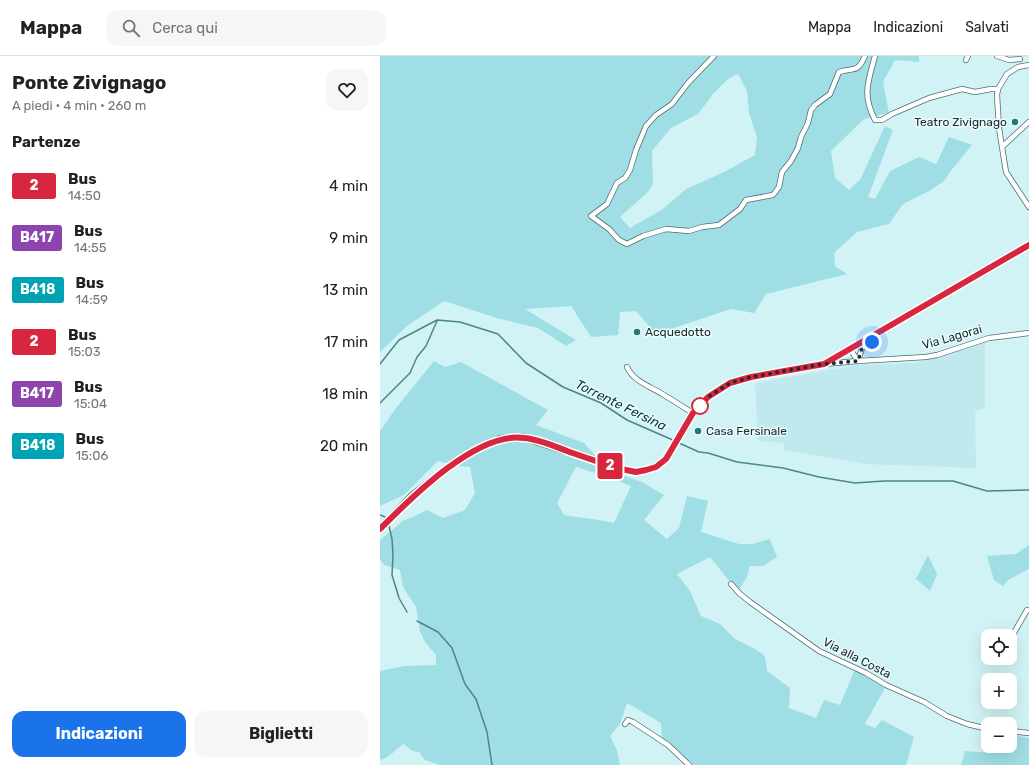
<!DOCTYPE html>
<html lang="it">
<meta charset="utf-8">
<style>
:root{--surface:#fff;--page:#f6f6f6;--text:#222;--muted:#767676;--line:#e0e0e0;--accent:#1a73e8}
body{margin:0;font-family:Rubik,sans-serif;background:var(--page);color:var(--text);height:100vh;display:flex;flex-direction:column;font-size:15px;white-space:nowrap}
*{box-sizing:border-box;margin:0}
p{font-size:13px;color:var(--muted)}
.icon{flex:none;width:22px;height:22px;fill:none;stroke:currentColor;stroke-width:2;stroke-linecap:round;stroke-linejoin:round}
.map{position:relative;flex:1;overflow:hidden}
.side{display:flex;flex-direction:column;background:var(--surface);width:380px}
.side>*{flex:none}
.badge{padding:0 8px;border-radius:3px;font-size:14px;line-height:26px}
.tools{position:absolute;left:601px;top:573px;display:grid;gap:8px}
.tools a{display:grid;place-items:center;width:36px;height:36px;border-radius:8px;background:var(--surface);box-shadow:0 4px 16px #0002;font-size:20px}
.you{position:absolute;width:20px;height:20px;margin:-10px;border:3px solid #fff;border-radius:50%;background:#1a73e8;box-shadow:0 0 0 6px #1a73e833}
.map>.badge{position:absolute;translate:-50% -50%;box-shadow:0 0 0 2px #fff}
h2{padding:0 12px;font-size:15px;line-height:36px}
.round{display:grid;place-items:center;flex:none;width:42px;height:42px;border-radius:12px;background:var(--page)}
.head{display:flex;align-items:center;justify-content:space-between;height:68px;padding:0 12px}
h1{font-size:19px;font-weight:700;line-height:30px}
.button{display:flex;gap:8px;margin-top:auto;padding:8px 12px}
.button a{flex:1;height:46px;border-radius:12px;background:var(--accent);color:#fff;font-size:16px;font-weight:700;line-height:46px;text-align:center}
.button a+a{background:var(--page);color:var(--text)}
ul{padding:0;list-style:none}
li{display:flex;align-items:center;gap:12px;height:52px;padding:0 12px}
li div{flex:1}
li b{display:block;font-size:15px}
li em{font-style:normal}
li .badge{min-width:44px;font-weight:700;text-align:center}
header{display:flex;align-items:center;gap:24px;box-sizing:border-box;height:56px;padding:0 20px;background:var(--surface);border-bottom:1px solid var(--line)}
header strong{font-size:19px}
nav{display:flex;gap:22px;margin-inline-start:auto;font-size:14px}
.search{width:280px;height:36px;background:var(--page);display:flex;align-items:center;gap:10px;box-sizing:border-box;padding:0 14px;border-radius:12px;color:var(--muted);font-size:15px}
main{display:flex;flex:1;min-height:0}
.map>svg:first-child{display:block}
.built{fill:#bfe9ed}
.green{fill:#9fdee4;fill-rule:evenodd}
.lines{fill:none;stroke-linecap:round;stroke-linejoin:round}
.stream{stroke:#4d858b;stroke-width:1.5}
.secondary-tunnel{stroke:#aecbce;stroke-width:6;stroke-dasharray:6 3;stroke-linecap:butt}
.minor-casing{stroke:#506d70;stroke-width:6}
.secondary-casing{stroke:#506d70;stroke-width:8}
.minor{stroke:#fff;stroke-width:4.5}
.secondary{stroke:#fff;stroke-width:6}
.line-casing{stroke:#fff;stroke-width:9}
.line{stroke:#d7263d;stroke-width:6}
.walk{stroke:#202c2d;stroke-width:4;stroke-dasharray:0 7.2}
.poi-dot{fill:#2a747a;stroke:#eafdff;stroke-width:1.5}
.stop-dot{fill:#fff;stroke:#d7263d;stroke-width:2}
.labels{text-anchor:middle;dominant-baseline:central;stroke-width:3;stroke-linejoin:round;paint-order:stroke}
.poi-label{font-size:12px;fill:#202c2d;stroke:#eafdff;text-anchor:start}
.street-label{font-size:12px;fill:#202c2d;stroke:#eafdff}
.water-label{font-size:13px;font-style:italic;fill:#0b3135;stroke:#eafdff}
</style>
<header>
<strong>Mappa</strong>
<div class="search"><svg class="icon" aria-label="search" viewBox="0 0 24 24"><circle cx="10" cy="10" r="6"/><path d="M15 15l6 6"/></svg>Cerca qui</div>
<nav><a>Mappa</a><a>Indicazioni</a><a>Salvati</a></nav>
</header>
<main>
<section class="side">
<div class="head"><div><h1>Ponte Zivignago</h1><p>A piedi · 4 min · 260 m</p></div><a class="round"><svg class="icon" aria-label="heart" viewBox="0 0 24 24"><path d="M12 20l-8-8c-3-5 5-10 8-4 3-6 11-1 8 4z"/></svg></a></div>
<h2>Partenze</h2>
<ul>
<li><span class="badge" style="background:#d7263d;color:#fff">2</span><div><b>Bus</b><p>14:50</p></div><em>4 min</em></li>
<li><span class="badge" style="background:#8e44ad;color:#fff">B417</span><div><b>Bus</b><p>14:55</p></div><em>9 min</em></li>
<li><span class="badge" style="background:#00a3b4;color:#fff">B418</span><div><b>Bus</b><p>14:59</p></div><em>13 min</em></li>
<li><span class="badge" style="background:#d7263d;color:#fff">2</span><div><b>Bus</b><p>15:03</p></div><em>17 min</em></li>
<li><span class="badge" style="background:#8e44ad;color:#fff">B417</span><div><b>Bus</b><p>15:04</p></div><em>18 min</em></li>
<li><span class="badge" style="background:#00a3b4;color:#fff">B418</span><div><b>Bus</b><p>15:06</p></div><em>20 min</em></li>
</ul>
<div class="button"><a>Indicazioni</a><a>Biglietti</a></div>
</section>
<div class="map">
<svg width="649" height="709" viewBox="0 0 649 709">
<rect width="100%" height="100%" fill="#d2f3f6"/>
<path class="built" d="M 605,287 L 605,352 L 595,355 L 596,412 L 484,408 L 404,394 L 404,387 L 378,385 L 375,327 L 477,309 L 535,307 Z"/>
<path class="green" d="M 0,0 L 539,0 L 539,6 L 515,4 L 503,26 L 509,57 L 484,63 L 451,95 L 455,122 L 469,134 L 480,124 L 505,70 L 513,74 L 488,141 L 495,143 L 510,115 L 539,101 L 556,108 L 569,81 L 592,89 L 570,116 L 565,124 L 551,134 L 523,148 L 509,168 L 477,176 L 454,197 L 455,210 L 467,218 L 386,238 L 374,257 L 351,253 L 276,278 L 256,255 L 240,256 L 238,279 L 211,281 L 191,250 L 145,253 L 196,284 L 186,290 L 158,272 L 117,262 L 64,245 L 27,270 L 0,296 ZM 358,18 L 367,35 L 369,57 L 377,81 L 375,99 L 344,116 L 306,133 L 283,153 L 250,172 L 240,161 L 267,137 L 273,128 L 272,95 L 291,72 L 318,58 L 333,38 L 348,23 Z
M 54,305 L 65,311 L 81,306 L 168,354 L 156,369 L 204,387 L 228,414 L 262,426 L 284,439 L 264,464 L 287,483 L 299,472 L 307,440 L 328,445 L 321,476 L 359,488 L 373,488 L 390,483 L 397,501 L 383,510 L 370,510 L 367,521 L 360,532 L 354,531 L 330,501 L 297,518 L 310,535 L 321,560 L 340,568 L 355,583 L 375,593 L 385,600 L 387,615 L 410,632 L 409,652 L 436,662 L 444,644 L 460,649 L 475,613 L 505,632 L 485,668 L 495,672 L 502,664 L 534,681 L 526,709 L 313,709 L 311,706 L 282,685 L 281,667 L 247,647 L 240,668 L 230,680 L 237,694 L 240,709 L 60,709 L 45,704 L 39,696 L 32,695 L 24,688 C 16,692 11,701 1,704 L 0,703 L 0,615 L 24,610 L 56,609 L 56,599 L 45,586 L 40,575 L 36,551 L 23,531 L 20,514 L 4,509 L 0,503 L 0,484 L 23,465 L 37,459 L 47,454 L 63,462 L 85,454 L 95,437 L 90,411 L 77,410 L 58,405 L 24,439 L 0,450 L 0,375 L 16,352 ZM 196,411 L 225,420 L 251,430 L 234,467 C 218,463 201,462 184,459 L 177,447 Z
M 649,489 L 649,513 L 628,524 L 623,530 L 614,524 L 607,500 L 636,498 Z
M 548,499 L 557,518 L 550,535 L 536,523 Z
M 630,678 L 649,682 L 649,709 L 581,709 L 585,695 L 613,697 L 615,690 L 630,690 Z"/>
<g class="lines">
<path class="stream" d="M 0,308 L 19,284 L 57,264 L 80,266 L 118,278 L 146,307 L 183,331 L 221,347 L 247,364 L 295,385
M 0,347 L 30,317 L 37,301 L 46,290 L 57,265
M 299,387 L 319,396 L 328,397 L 357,406 L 403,412 L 439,421 L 475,427 L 504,425 L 573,425 L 607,435 L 649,434
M 0,459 L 5,461
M 9,470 L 12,483 L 13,499 L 12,519 L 19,542 L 27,556
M 37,565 L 58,576 L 72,592 L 85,628 L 96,643 L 107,676 L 112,709"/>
<path class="secondary-tunnel" d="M 56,421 L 85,399 L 120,383"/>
<defs>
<path id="minor" d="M 334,0 L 308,27 L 292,48 L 276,59 L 266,70 L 256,94 L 250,114 L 245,122 L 237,127 L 227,148 L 211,160 L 229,173 L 239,184 L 247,188 L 263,180 L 286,173 L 309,175 L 322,171 L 339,169 L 360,153 L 366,144 L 393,139 L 399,131 L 402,116 L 411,105 L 418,92 L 421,81 L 428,67 L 431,54 L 435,49 L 450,38 L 459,16 C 474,11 477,18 485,0
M 495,0 C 488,26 482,39 495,64 L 502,64 L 512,58 L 549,42 L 582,33 L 595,36 L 611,33 L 618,33
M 617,0 L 629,4 L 640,3
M 586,4 L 588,0
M 649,9 L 638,11 L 627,18 L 618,33 L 617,39 L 619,72 L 626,116 L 649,151
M 623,90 L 649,66
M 470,293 L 478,305
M 478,305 L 482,292 L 492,286 L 495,279
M 445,308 L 478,305 L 546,301 L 557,299 L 609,282 L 649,277
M 247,311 C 254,326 270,330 284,339 C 294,345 303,351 313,357
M 351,528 L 360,538 L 370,546 L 439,595 L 486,617 L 506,629 L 544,646 L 567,660 L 587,668 L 608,673
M 631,582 L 647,554 L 649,554
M 245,668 L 248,664 L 253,666 L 288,689 L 309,709
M 630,675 L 649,677"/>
<path id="secondary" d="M 120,383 L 143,381 L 246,414 L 256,416 L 266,414 L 276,411 L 286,403 L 313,357 L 328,341 L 350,327 L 371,321 L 444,308 L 649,189
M 0,473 L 32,440 L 56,421"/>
</defs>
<use href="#minor" class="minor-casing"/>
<use href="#secondary" class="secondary-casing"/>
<use href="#minor" class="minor"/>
<use href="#secondary" class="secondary"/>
</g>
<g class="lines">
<defs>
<path id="line" d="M 0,473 C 31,442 97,375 144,382 C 158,383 174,390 187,395 C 207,402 226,409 246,414 L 256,416 L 266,414 L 276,411 L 286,403 L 313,357 L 328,341 L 350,327 L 371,321 L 444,308 L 649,189"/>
</defs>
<use href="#line" class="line-casing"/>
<use href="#line" class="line"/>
<path class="walk" d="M 320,350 L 328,341 L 350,327 L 371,321 L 444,308 L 478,305 L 482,292 L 492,286"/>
</g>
<g class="poi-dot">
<circle cx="635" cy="66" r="4"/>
<circle cx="257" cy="276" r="4"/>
<circle cx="318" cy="375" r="4"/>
</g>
<circle class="stop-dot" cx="320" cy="350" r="8"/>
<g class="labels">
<g class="poi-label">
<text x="627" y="66" text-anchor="end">Teatro Zivignago</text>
<text x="265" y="276">Acquedotto</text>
<text x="326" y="375">Casa Fersinale</text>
</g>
<g class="street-label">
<text transform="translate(572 281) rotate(-16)">Via Lagorai</text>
<text transform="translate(477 602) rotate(27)">Via alla Costa</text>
</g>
<g class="water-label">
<text transform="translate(241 349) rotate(26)">Torrente Fersina</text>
</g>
</g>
</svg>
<div class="tools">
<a><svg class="icon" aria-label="locate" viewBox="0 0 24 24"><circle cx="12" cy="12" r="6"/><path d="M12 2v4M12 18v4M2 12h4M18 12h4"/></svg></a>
<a>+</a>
<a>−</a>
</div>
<div class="you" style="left:492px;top:286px"></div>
<b class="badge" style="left:230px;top:410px;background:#d7263d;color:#fff">2</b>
</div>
</main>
